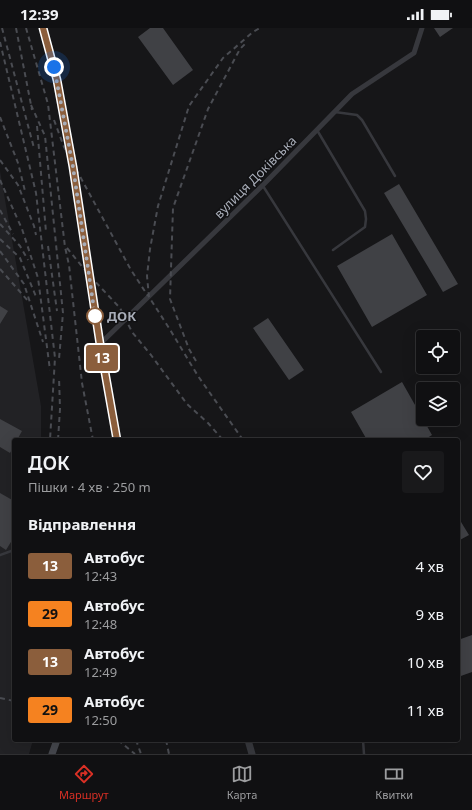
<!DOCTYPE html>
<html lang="uk">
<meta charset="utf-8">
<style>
:root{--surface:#101012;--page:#19191b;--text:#f1f3f6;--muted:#9c9d9f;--line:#303032;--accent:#d93025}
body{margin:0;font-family:"Noto Sans",sans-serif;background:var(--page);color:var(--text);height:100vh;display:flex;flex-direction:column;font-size:15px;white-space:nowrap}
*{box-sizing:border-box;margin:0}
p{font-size:13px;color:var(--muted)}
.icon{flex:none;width:22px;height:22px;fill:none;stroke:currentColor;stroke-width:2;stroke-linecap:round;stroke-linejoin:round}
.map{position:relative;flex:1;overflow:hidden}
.sheet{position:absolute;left:12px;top:410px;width:448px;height:304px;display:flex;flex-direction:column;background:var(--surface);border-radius:4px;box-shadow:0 4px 16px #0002,0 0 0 1px var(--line)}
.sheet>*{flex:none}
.badge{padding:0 8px;border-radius:3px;font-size:14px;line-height:26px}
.buttons{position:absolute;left:416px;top:302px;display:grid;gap:8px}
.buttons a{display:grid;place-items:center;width:44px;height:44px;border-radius:4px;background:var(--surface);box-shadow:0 4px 16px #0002,0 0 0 1px var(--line);font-size:20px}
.you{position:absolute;width:20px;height:20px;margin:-10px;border:3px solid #fff;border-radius:50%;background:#1a73e8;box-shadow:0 0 0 6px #1a73e833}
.map>.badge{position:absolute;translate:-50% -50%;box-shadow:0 0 0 2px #fff}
h2{padding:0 16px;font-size:15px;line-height:36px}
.round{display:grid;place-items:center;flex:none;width:42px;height:42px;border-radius:4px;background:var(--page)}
.head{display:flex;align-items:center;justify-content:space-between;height:68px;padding:0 16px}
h1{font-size:19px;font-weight:600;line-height:30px}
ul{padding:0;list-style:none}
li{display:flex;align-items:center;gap:12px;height:48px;padding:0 16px}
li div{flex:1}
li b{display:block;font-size:15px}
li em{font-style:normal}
li .badge{min-width:44px;font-weight:700;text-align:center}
.status{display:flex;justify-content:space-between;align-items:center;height:28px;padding:0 20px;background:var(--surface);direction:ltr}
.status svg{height:11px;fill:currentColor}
.tabs{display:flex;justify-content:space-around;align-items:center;height:56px;border-top:1px solid var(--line);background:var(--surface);font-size:11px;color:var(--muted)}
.tabs a{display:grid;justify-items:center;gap:2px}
.tabs .on{color:var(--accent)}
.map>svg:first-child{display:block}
.built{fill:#222225}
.building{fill:#404145}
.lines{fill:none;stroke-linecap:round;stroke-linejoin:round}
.service{stroke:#37383d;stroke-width:2.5}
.minor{stroke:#37383d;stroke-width:5}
.tertiary{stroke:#37383d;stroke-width:7}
.secondary{stroke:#45474d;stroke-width:7}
.rail{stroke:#4a4c52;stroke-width:2;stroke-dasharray:5 4;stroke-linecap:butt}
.line-casing{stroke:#fff;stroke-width:9}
.line{stroke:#8b5e3c;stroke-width:6}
.walk{stroke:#a8adb8;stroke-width:4;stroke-dasharray:0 7.2}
.stop-dot{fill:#fff;stroke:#8b5e3c;stroke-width:2}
.labels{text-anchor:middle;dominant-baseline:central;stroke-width:3;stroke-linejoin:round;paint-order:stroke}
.street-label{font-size:13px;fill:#a8adb8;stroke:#111113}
.stop-label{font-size:13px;font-weight:bold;fill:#a8adb8;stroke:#111113;text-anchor:start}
</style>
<div class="status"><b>12:39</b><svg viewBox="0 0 49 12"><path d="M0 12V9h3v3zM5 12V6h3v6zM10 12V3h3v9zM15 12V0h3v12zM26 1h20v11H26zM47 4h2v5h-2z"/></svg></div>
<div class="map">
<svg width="472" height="726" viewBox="0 0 472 726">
<rect width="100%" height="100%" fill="#161618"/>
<path class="built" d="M 0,143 L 41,378 L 41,412 L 14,412 L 14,712 L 33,712 L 29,726 L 0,726 Z"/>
<path class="building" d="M 150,0 L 163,0 L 193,42 L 173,57 L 138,9 Z
M 434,0 L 453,0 L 440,9 Z
M 399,156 L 458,256 L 443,264 L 384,165 Z
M 392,206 L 427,267 L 372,299 L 337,238 Z
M 0,278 L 8,283 L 0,296 Z
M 268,290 L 304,342 L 289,352 L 253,300 Z
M 402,354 L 432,407 L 424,412 L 367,412 L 351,384 Z
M 0,391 L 22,403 L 17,412 L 14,412 L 14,418 L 10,425 L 0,419 Z
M 0,465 L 14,473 L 14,509 L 6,522 L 0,518 Z
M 458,489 L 469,507 L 458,513 Z
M 472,607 L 472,644 L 458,649 L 458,612 Z"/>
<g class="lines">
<path class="service" d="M 335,84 L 357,87 L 362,92 L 395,148
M 317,102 L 365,183 L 366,191 L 365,199 L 333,222
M 263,158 L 381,344
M 0,527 L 14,522
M 363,712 L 364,726"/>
<path class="minor" d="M 100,316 L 263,157 L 352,66 L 414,25 L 422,0"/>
<path class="tertiary" d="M 248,712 L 252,726"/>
<path class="secondary" d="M 43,0 L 57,52 L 73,139 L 100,316 L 117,412
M 52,726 L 57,712"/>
<path class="rail" d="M 2,0 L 34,120
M 16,0 L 32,82
M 26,0 L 48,76 L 65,219 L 69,237 L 82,355 L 93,412
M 0,14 L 36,165 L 55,330 L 50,412
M 31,77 L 45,108 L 63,285 L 59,331
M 0,89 L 18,135 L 25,163
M 54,92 L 64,119 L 131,242 L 148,268
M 37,98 L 46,204
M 0,132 L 18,157 L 34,198 L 36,207
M 0,152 L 22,201 L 38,250 L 50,342
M 0,182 L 13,206
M 0,196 L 20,218 L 28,232
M 0,211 L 20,230 L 37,271
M 48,218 L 57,283
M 67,220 L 89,247 L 120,280 L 132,304 L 151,327 L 187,376 L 208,395 L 223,412
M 0,223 L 24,256 L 43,314
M 0,241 L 29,274
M 196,333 L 189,321 L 170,271 L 173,180 L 208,81 L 240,21 L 245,16
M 58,412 L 60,381 L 59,349
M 243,412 L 198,348 L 169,300 L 149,269 L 147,248 L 150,221 L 158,178 L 189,78 L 223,30 L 253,4 L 260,0
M 0,670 L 14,673
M 118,712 L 135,726
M 136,712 L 141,726
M 166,712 L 169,726"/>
</g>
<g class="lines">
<defs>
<path id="line" d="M 43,0 L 57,52 L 73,139 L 100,316 L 117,412"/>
</defs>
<use href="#line" class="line-casing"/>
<use href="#line" class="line"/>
<path class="walk" d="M 54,39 L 73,139 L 95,288"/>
</g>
<circle class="stop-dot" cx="95" cy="288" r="8"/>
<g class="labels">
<g class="street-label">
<text transform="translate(255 149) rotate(-45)">вулиця Доківська</text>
</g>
<g class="stop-label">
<text x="107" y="288">ДОК</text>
</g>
</g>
</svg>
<div class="buttons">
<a><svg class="icon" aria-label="locate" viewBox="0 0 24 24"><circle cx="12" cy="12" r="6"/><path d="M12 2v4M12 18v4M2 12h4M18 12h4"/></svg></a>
<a><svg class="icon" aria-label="layers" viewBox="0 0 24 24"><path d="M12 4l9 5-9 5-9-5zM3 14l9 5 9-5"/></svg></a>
</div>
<div class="you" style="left:54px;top:39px"></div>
<b class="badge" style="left:102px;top:330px;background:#8b5e3c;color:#fff">13</b>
<section class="sheet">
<div class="head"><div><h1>ДОК</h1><p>Пішки · 4 хв · 250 m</p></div><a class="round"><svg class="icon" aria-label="heart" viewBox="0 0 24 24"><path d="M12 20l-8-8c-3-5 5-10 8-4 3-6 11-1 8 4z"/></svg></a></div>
<h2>Відправлення</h2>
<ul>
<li><span class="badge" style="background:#8b5e3c;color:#fff">13</span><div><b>Автобус</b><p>12:43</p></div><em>4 хв</em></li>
<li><span class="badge" style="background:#f58220;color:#111">29</span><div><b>Автобус</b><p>12:48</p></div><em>9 хв</em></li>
<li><span class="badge" style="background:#8b5e3c;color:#fff">13</span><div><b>Автобус</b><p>12:49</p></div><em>10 хв</em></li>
<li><span class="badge" style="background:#f58220;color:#111">29</span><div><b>Автобус</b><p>12:50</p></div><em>11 хв</em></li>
</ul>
</section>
</div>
<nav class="tabs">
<a class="on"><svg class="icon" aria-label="directions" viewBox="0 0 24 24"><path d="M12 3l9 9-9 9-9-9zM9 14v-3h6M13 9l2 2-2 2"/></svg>Маршрут</a>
<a><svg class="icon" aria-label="map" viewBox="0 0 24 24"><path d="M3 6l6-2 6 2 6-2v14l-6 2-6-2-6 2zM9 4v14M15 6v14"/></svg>Карта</a>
<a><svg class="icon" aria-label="tickets" viewBox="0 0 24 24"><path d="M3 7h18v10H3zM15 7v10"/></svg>Квитки</a>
</nav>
